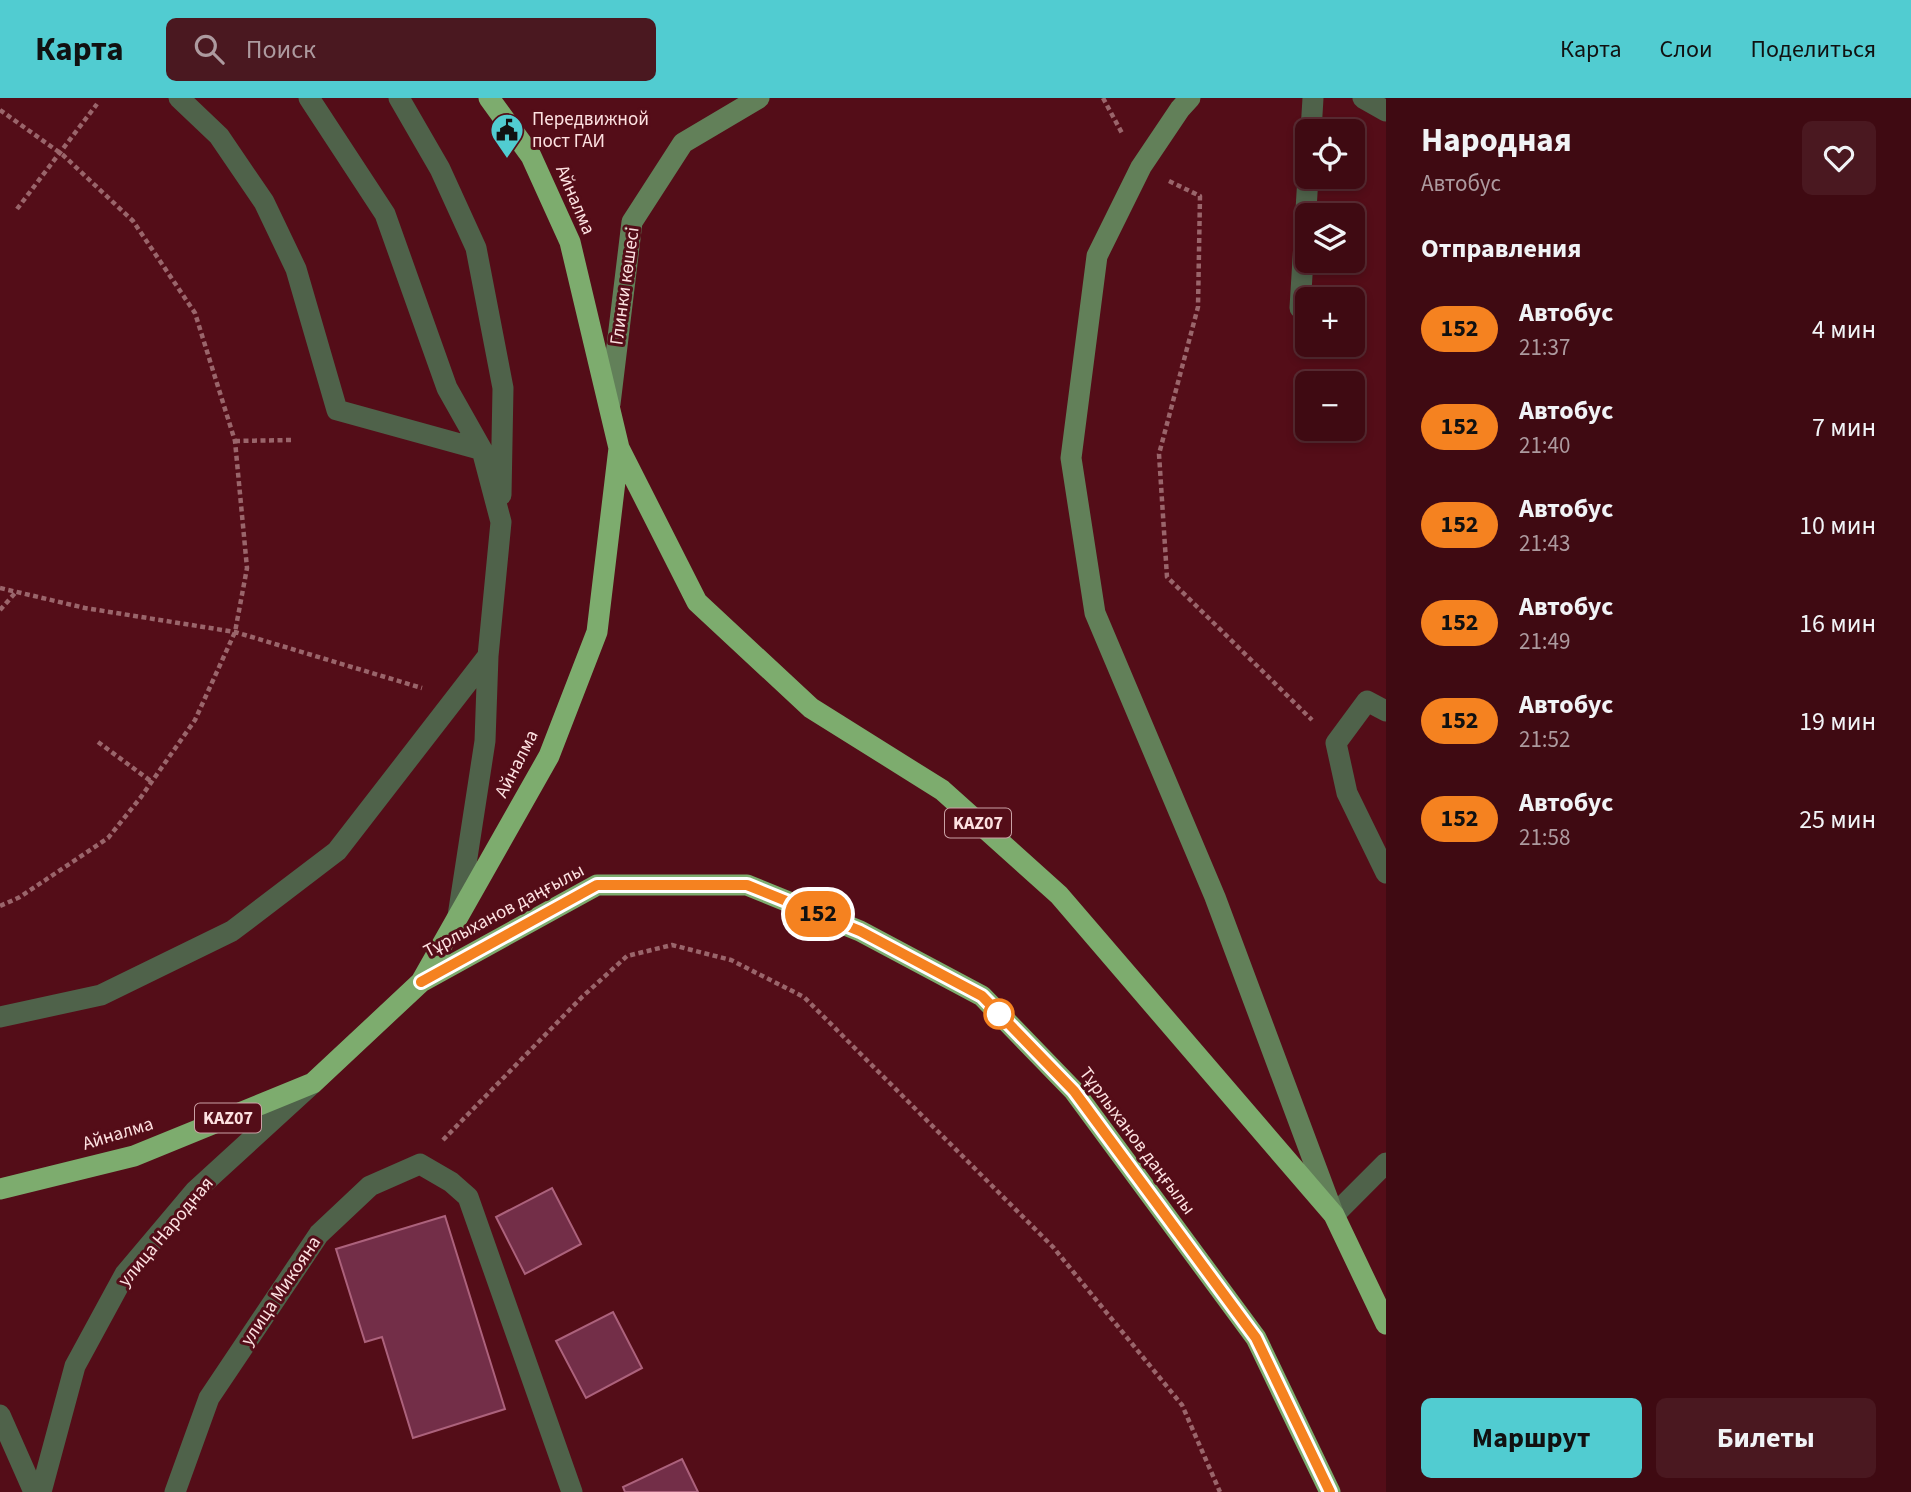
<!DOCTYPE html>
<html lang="ru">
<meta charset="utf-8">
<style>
:root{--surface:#3f0a12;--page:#4a1820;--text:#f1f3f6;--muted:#ad9a9f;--line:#582b32;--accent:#51ccd1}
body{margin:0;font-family:"Source Sans 3",sans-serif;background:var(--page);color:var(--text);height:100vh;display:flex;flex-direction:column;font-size:26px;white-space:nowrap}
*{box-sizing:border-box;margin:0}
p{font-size:23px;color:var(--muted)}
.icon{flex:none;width:38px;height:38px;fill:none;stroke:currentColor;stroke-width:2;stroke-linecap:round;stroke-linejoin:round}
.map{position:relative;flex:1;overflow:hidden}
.details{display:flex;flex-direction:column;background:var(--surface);width:525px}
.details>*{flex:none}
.badge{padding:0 14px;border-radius:23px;font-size:24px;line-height:46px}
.tools{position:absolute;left:1295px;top:21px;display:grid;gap:14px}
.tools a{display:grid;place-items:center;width:70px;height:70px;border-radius:10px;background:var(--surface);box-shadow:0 4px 10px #0003,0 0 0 2px var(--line);font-size:35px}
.map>.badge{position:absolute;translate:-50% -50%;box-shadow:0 0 0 4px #fff}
h2{padding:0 35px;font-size:26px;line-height:63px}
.round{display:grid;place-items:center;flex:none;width:74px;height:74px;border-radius:10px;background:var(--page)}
.overview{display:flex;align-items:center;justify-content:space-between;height:119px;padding:0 35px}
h1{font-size:33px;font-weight:700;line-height:52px}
.cta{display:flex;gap:14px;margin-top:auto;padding:14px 35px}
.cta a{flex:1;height:80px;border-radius:10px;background:var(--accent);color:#111;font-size:28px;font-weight:700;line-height:80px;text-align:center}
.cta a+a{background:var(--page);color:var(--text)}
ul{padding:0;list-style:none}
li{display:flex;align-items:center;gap:21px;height:98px;padding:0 35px}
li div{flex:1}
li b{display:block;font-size:26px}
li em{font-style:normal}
li .badge{min-width:77px;font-weight:700;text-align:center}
header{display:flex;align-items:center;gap:42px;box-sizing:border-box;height:98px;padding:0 35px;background:var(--accent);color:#111}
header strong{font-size:33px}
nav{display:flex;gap:38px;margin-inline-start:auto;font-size:24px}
.search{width:490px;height:63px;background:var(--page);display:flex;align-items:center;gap:18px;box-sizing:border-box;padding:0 24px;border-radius:10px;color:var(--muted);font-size:26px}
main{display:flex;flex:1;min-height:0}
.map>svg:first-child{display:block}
.building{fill:#732e48;stroke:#ac627c;stroke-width:2}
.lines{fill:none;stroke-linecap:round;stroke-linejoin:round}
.path{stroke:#9a656b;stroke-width:4.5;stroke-dasharray:5 3.5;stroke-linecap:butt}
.lane{stroke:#4f624a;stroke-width:21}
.street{stroke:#4f624a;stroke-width:21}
.secondary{stroke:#628059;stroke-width:21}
.highway{stroke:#7dac6e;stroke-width:21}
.line-casing{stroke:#fff;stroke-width:16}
.line{stroke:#f58220;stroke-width:10}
.stop-dot{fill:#fff;stroke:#f58220;stroke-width:3.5}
.labels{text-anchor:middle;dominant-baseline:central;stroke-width:6;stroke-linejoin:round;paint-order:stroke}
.shield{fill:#540d18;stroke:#caa1a5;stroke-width:2}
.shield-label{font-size:18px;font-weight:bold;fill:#fde1e1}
.poi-label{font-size:19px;fill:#fde1e1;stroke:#540d18;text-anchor:start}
.street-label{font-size:19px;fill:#fde1e1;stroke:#540d18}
</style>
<header>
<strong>Карта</strong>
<div class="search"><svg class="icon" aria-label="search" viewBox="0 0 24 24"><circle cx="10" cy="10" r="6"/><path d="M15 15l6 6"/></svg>Поиск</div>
<nav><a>Карта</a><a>Слои</a><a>Поделиться</a></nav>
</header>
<main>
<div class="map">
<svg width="1386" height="1394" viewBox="0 0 1386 1394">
<rect width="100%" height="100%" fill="#540d18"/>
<path class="building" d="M 552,1090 L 581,1146 L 525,1176 L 496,1119 Z
M 445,1118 L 505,1311 L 413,1340 L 382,1239 L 365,1244 L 336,1151 Z
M 613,1214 L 642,1270 L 586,1300 L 556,1243 Z
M 682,1361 L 698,1394 L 625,1394 L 623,1389 Z"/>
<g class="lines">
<path class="path" d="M 1103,0 L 1123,37
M 0,12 L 63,57 L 133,123 L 195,215 L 235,343 L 247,470 L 235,534 L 195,622 L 141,699 L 108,740 L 20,799 L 0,808
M 1169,83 L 1200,98 L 1198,209 L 1159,356 L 1167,479 L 1312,622
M 17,111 L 97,6
M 235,343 L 292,342
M 0,490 L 85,510 L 235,534 L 422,590
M 0,512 L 16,494
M 98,644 L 152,684
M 443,1042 L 582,899 L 627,858 L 672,847 L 731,862 L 804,899 L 1053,1149 L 1182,1307 L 1220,1394"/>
<path class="lane" d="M 179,0 L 219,38 L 264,104 L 296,171 L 337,312 L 482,352
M 309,0 L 385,116 L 447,290 L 482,352 L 501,424 L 488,558 L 485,643 L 458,818
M 399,0 L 440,71 L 476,150 L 503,290 L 501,397
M 1363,0 L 1386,13
M 1311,33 L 1313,0
M 1300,210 L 1308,79
M 1386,613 L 1367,603 L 1336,645 L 1347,695 L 1386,775
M 0,919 L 101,897 L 232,833 L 337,753 L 488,558
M 1334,1117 L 1386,1065"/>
<path class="street" d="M 0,1317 L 34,1394
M 41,1394 L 75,1268 L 125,1176 L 195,1093 L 312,986
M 175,1394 L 209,1300 L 319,1136 L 370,1088 L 420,1066 L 451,1084 L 468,1099 L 572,1394"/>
<path class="secondary" d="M 1190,0 L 1180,11 L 1141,69 L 1097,158 L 1071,360 L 1095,515 L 1215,799 L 1333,1115
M 610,306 L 632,124 L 683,45 L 759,0"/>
<path class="highway" d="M 619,350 L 697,504 L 811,610 L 942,692 L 1059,797 L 1334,1117 L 1386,1226
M 421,884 L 597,787 L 747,787 L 860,833 L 982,898 L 1074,993 L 1256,1240 L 1330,1394
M 0,1091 L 134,1058 L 313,985 L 421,884 L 549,658 L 597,534 L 619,350 L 570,144 L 531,58 L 489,0"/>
</g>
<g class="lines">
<defs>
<path id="line" d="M 421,884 L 597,787 L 747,787 L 860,833 L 982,898 L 1074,993 L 1256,1240 L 1330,1394"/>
</defs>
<use href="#line" class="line-casing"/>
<use href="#line" class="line"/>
</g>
<defs>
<symbol id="civic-pin" viewBox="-11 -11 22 30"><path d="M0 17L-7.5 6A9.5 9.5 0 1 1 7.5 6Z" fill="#51ccd1" stroke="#540d18"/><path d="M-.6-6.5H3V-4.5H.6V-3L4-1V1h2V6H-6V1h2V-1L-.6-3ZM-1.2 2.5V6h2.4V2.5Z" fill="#111"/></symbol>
</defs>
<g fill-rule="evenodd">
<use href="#civic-pin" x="488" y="13" width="38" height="52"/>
</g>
<circle class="stop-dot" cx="999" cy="916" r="14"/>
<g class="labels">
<g class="shield">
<rect x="945" y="710.5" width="66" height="29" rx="5"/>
<rect x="195" y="1005.5" width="66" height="29" rx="5"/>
</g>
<g class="shield-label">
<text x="978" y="725">KAZ07</text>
<text x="228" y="1020">KAZ07</text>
</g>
<g class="poi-label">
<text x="532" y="21">Передвижной<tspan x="532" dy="22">пост ГАИ</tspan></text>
</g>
<g class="street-label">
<text transform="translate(575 102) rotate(67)">Айналма</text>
<text transform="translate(625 188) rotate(-82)">Глинки көшесі</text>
<text transform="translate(517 666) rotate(-63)">Айналма</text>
<text transform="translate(504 813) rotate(-28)">Тұрлыханов даңғылы</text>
<text transform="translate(118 1036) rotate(-17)">Айналма</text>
<text transform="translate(1137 1043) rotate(53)">Тұрлыханов даңғылы</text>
<text transform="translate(166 1134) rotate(-50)">улица Народная</text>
<text transform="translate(281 1193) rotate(-56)">улица Микояна</text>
</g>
</g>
</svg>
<div class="tools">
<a><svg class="icon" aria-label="locate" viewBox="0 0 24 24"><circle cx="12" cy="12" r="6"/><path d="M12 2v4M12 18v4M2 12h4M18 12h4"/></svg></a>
<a><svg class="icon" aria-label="layers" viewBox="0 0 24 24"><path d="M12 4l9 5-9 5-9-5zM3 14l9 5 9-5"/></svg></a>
<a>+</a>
<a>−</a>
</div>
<b class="badge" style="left:818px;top:816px;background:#f58220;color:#111">152</b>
</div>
<section class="details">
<div class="overview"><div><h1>Народная</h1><p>Автобус</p></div><a class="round"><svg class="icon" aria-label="heart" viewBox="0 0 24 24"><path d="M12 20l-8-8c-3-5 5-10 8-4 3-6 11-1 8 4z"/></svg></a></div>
<h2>Отправления</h2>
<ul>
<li><span class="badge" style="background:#f58220;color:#111">152</span><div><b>Автобус</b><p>21:37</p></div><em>4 мин</em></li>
<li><span class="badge" style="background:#f58220;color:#111">152</span><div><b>Автобус</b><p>21:40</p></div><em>7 мин</em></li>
<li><span class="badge" style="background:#f58220;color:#111">152</span><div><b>Автобус</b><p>21:43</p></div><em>10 мин</em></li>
<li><span class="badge" style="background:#f58220;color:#111">152</span><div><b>Автобус</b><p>21:49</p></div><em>16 мин</em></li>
<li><span class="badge" style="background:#f58220;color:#111">152</span><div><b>Автобус</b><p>21:52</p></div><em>19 мин</em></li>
<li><span class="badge" style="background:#f58220;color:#111">152</span><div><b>Автобус</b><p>21:58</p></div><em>25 мин</em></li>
</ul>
<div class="cta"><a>Маршрут</a><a>Билеты</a></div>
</section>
</main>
